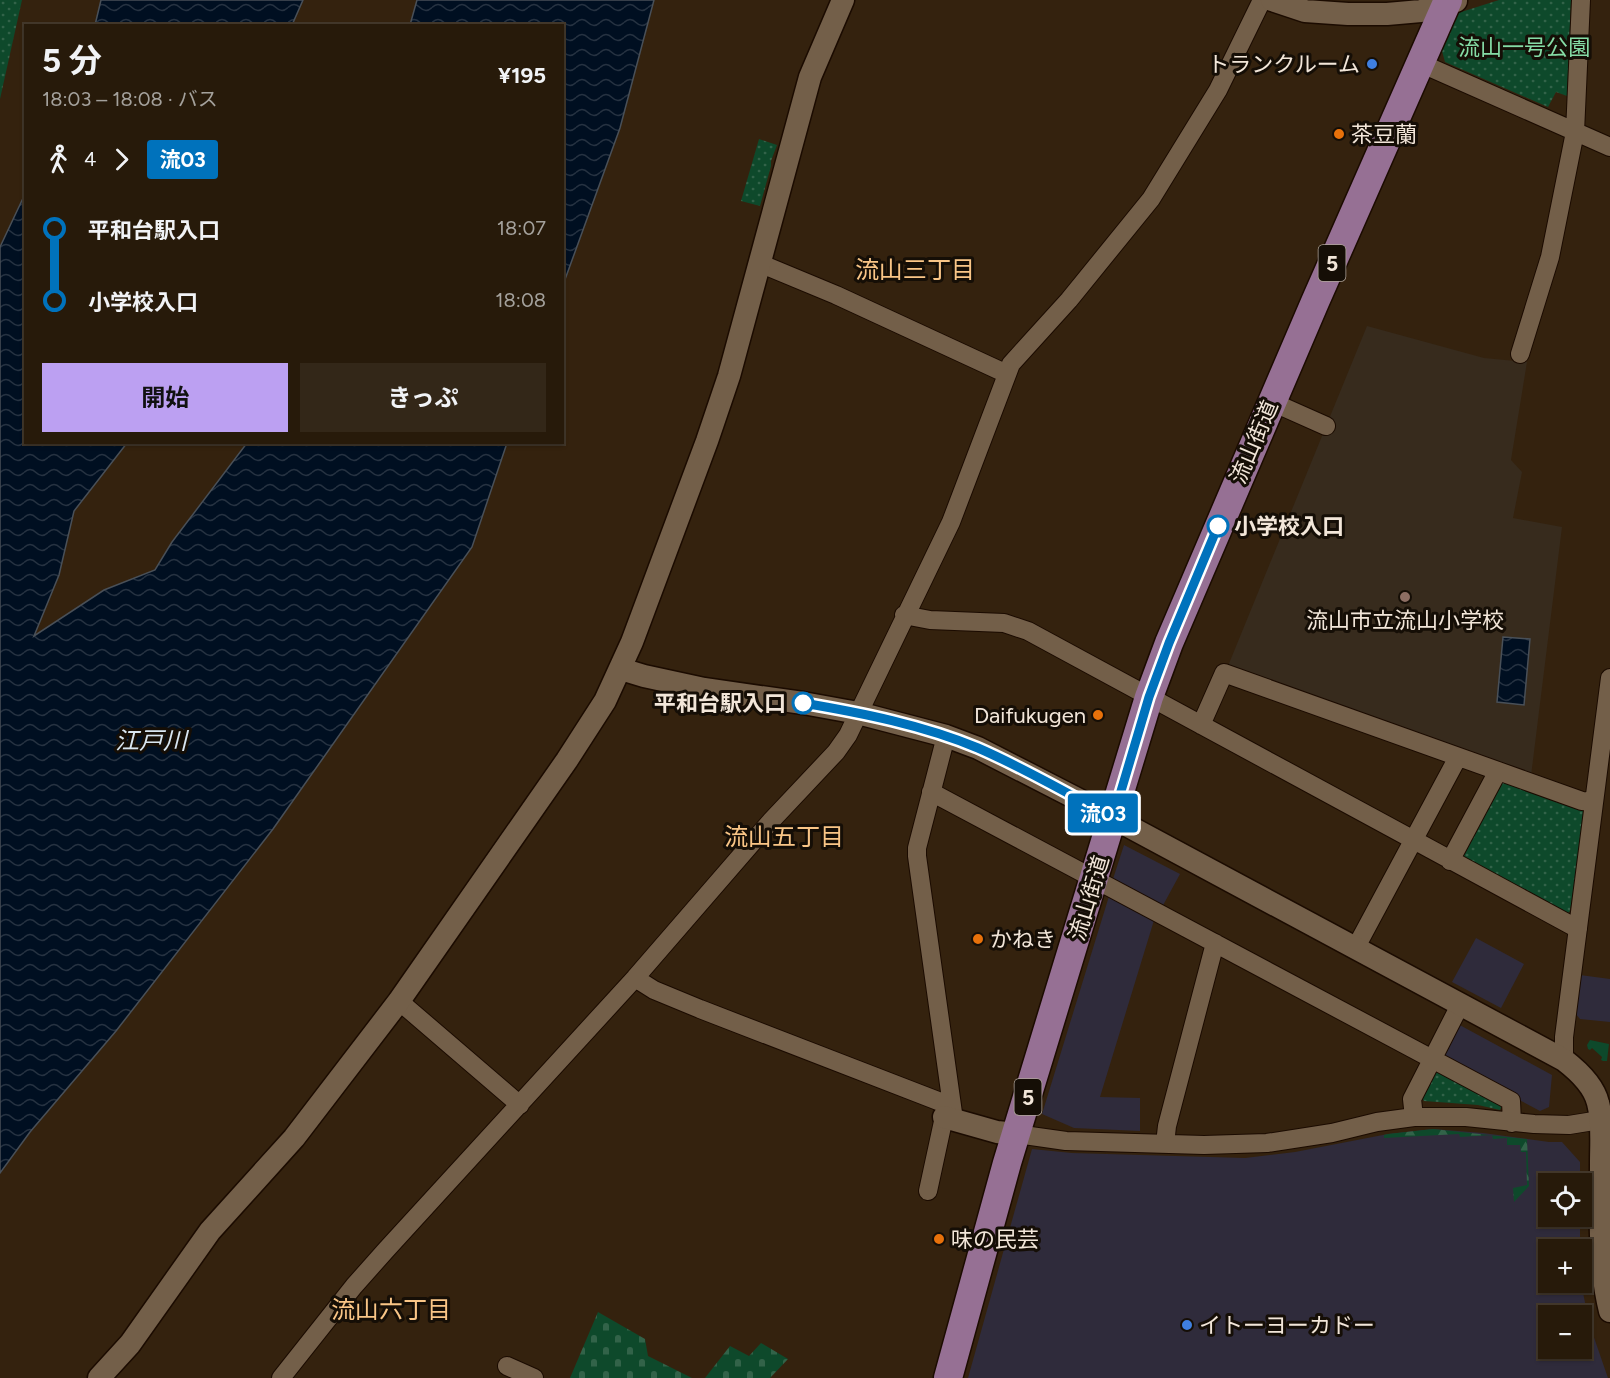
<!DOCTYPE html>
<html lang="ja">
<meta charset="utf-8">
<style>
:root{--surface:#271a0a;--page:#332718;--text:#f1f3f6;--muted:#a4a19c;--line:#43382b;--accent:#bca0f2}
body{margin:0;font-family:Figtree,"Noto Sans JP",sans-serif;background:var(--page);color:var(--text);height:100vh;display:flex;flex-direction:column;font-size:22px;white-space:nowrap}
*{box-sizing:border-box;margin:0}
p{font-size:20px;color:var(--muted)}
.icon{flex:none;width:33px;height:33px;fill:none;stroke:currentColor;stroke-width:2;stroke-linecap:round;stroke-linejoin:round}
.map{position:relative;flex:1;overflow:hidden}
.sheet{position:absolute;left:24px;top:24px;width:540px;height:420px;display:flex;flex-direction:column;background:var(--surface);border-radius:0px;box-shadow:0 2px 4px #0004,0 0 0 2px var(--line)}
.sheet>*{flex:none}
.badge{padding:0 12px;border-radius:4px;font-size:21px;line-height:39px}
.controls{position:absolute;left:1538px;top:1173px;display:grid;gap:12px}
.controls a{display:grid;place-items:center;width:54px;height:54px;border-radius:0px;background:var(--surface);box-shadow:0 2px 4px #0004,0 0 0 2px var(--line);font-size:30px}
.map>.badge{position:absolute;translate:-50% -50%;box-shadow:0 0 0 3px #fff}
.legs{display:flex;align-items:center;gap:9px;height:66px;padding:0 18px;font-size:20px}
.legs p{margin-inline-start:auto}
.summary{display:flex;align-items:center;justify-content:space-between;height:102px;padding:0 18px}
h1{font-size:33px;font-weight:700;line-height:45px}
.action{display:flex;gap:12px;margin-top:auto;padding:12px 18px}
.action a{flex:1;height:69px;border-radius:0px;background:var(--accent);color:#111;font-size:24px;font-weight:700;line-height:69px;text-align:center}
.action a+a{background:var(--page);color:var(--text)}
ul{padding:0 18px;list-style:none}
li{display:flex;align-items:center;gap:21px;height:72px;font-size:22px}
li i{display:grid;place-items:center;width:9px;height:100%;margin:0 8px;background:currentColor}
li i::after{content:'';width:15px;height:15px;margin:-8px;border:4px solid;border-radius:50%;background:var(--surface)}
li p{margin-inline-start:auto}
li:first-child i{background:linear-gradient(#0000 50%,currentColor 0)}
li:last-child i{background:linear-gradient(currentColor 50%,#0000 0)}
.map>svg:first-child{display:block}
.commercial{fill:#2f2b3b;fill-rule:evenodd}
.education{fill:#372b1d}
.grass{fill:url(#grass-dots)}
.forest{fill:url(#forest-firs)}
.cemetery{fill:url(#cemetery-stones)}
.garden{fill:#0e492b}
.water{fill:url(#water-waves);stroke:#495058;stroke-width:1.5}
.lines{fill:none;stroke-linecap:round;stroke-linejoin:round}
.minor-casing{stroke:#1b0b00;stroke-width:20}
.tertiary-casing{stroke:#1b0b00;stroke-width:25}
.primary-casing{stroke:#1b0b00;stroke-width:31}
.minor{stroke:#735f49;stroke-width:18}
.tertiary{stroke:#735f49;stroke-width:22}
.primary{stroke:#967094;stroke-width:28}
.line-1-casing{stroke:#fff;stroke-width:14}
.line-1{stroke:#0072bc;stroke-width:9}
.shop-dot{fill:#3f7fe0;stroke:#150e06;stroke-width:2}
.food-dot{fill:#e8710a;stroke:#150e06;stroke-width:2}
.stop-1-dot{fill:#fff;stroke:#0072bc;stroke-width:3}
.education-dot{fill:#8d6e63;stroke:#150e06;stroke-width:2}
.labels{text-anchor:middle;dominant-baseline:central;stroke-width:6;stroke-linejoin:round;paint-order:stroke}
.shield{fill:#150e06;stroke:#b0a59a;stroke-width:1.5}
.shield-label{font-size:21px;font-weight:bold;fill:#f2e6d9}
.park-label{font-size:22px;fill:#85dca6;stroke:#150e06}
.poi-label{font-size:22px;fill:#f2e6d9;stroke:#150e06;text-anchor:start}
.street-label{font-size:22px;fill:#f2e6d9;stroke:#150e06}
.stop-label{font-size:22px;font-weight:bold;fill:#f2e6d9;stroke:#150e06;text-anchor:start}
.neighbourhood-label{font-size:24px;fill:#f9c586;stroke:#150e06}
.water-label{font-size:24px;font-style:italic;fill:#d8e6f2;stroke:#150e06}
</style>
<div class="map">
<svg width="1610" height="1378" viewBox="0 0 1610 1378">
<defs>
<pattern id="grass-dots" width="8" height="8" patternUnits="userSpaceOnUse" patternTransform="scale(1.5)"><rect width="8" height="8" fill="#0e492b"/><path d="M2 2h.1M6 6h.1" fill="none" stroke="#326349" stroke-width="1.8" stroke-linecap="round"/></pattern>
<pattern id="forest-firs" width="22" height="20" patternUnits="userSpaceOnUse" patternTransform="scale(1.5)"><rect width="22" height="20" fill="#0e492b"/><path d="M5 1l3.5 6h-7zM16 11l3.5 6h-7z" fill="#326349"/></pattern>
<pattern id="cemetery-stones" width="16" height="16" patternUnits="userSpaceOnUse" patternTransform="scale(1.5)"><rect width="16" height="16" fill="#0e492b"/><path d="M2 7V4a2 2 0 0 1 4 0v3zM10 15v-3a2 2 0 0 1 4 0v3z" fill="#326349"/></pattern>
<pattern id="water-waves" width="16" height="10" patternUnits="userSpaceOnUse" patternTransform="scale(1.5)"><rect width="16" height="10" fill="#000f21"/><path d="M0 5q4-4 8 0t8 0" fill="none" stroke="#263241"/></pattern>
</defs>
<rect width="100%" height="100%" fill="#34220e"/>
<path class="commercial" d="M 1124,845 L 1180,874 L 1161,909 L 1112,882 Z
M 1110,893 L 1155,917 L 1100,1097 L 1140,1098 L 1140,1131 L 1074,1128 L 1042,1114 Z
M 1476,938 L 1524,964 L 1501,1008 L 1452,982 Z
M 1580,975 L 1610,979 L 1610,1022 L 1580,1019 L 1575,1013 Z
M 1456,1023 L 1552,1075 L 1549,1107 L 1540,1111 L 1444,1060 L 1442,1051 Z
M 1433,1129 L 1483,1133 L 1549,1142 L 1562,1142 L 1580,1162 L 1580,1183 L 1548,1184 L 1548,1216 L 1580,1217 L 1580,1249 L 1548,1250 L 1548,1282 L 1581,1282 L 1589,1323 L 1608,1378 L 968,1378 L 1032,1149 L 1072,1153 L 1245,1158 L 1295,1152 L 1388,1134 ZM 1548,1316 L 1581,1316 L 1581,1348 L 1548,1348 Z"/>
<path class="education" d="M 1367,326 L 1484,358 L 1527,362 L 1511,460 L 1522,472 L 1513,518 L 1562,527 L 1531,776 L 1228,666 Z"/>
<path class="grass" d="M 0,0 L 22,0 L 0,99 Z
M 1499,0 L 1571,0 L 1567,96 L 1556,92 L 1548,107 L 1445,62 L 1442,51 L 1458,13 Z
M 759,139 L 777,145 L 771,161 L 771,166 L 760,206 L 741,201 Z
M 1505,780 L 1580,806 L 1585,815 L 1570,911 L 1565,916 L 1461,860 L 1461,852 L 1498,784 Z
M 1440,1069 L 1503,1102 L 1500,1110 L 1478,1105 L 1424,1101 L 1420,1095 L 1433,1071 Z"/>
<path class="forest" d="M 1433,1129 L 1527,1139 L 1529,1186 L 1514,1202 L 1513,1188 L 1527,1185 L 1526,1152 L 1521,1152 L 1520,1145 L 1507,1145 L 1507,1138 L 1493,1139 L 1492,1135 L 1460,1137 L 1459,1134 L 1384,1138 L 1384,1135 L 1388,1134 Z"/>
<path class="cemetery" d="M 598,1312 L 645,1339 L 648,1356 L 692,1378 L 570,1378 Z
M 761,1343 L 788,1359 L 770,1378 L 705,1378 L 730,1346 L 749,1356 Z"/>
<path class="garden" d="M 1590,1040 L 1609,1044 L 1607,1061 L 1603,1061 L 1601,1060 L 1602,1057 L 1592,1048 L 1590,1050 L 1588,1049 L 1587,1045 Z"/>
<path class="water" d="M 101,0 L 303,0 L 292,25 L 95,25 Z
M 417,0 L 654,0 L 620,128 L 563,285 L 562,26 L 410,25 Z
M 25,194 L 26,442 L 127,443 L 74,511 L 59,575 L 34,636 L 104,590 L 155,570 L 172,542 L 247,443 L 507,443 L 472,547 L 273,829 L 116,1031 L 30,1132 L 0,1173 L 0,247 Z
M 1503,637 L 1530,639 L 1524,705 L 1497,702 Z"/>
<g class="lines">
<defs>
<path id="minor" d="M 1420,63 L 1610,147
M 759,263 L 836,295 L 1007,374
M 1520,354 L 1550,257 L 1575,132 L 1581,0
M 1272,402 L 1326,426
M 904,615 L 930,620 L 1004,623 L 1028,631 L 1578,929
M 1201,725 L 1224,673 L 1582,801 L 1594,802
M 946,736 L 917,848 L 917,856 L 954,1120
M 931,792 L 1511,1101 L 1512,1123
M 1450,861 L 1498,771
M 1355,949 L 1458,757
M 635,978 L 654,990 L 700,1009 L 951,1106
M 399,1001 L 520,1105
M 1564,1060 L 1564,1037 L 1610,678
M 1414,1117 L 1412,1099 L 1460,1005
M 1016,1134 L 1066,1141 L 1204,1145 L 1267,1143 L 1332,1133 L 1377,1122 L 1414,1117 L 1466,1117 L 1534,1124 L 1569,1125 L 1600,1120
M 1165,1144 L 1167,1126 L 1215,943
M 928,1191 L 944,1117
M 507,1366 L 534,1378
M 281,1378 L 354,1286 L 386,1250 L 635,978 L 771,821 L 836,752 L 848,735 L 951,522 L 1011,364 L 1069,300 L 1151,199 L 1218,90 L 1262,0"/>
<path id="tertiary" d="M 1272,0 L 1305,11 L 1348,14 L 1387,14 L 1421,11 L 1456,1
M 621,669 L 644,676 L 704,689 L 803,703 L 858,713 L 946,736 L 978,748 L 1091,806 L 1564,1060 C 1577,1070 1594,1086 1598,1103 C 1603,1121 1601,1144 1601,1163 C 1601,1212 1598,1263 1610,1311
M 944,1117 L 997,1132 L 1016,1134
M 99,1378 L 130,1344 L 210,1231 L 294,1138 L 399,1001 L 567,760 L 605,701 L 632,642 L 707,441 L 729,376 L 810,77 L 843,0"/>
<path id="primary" d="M 948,1378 L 1007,1163 L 1149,697 L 1169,643 L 1315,302 L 1448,0"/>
</defs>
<use href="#minor" class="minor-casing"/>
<use href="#tertiary" class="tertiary-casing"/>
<use href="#primary" class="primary-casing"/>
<use href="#minor" class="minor"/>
<use href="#tertiary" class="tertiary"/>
<use href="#primary" class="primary"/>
</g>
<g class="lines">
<defs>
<path id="line-1" d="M 803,703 C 862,713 923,725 978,748 C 1024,768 1069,794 1113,818 L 1149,697 L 1169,643 L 1218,526"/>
</defs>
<use href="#line-1" class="line-1-casing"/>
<use href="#line-1" class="line-1"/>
</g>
<g class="shop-dot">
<circle cx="1372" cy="64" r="6"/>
<circle cx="1187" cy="1325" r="6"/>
</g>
<g class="food-dot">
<circle cx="1339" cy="134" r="6"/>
<circle cx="1098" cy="715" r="6"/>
<circle cx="978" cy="939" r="6"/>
<circle cx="939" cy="1239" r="6"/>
</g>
<g class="stop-1-dot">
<circle cx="1218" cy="526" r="10"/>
<circle cx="803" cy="703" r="10"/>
</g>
<circle class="education-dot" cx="1405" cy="597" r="6"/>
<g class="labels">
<g class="shield">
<rect x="1318.5" y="245" width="27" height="36" rx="4.5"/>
<rect x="1014.5" y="1079" width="27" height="36" rx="4.5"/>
</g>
<g class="shield-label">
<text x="1332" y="263">5</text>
<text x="1028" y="1097">5</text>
</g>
<g class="park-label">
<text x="1524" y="47">流山一号公園</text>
</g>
<g class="poi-label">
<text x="1360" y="64" text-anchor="end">トランクルーム</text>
<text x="1351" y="134">茶豆蘭</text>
<text x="1405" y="620" text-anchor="middle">流山市立流山小学校</text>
<text x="1086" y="715" text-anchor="end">Daifukugen</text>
<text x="990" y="939">かねき</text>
<text x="951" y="1239">味の民芸</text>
<text x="1199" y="1325">イトーヨーカドー</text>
</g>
<g class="street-label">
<text transform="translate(1254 442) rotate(-67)">流山街道</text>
<text transform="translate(1089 898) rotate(-73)">流山街道</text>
</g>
<g class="stop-label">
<text x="1234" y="526">小学校入口</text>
<text x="786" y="703" text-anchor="end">平和台駅入口</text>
</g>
<g class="neighbourhood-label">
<text x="915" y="269">流山三丁目</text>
<text x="784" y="836">流山五丁目</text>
<text x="391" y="1309">流山六丁目</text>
</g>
<g class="water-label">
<text x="151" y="740">江戸川</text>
</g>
</g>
</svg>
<div class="controls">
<a><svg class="icon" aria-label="locate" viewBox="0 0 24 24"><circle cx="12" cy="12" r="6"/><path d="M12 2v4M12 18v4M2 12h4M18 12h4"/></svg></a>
<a>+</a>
<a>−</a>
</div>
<b class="badge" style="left:1103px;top:813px;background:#0072bc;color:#fff">流03</b>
<section class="sheet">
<div class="summary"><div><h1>5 分</h1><p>18:03 – 18:08 · バス</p></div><b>¥195</b></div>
<div class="legs"><svg class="icon" aria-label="walk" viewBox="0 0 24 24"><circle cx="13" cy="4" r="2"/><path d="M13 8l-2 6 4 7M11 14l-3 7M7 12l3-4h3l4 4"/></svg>4<svg class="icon" aria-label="forward" viewBox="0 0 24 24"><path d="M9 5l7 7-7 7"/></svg><b class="badge" style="background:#0072bc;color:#fff">流03</b></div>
<ul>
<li><i style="color:#0072bc"></i><b>平和台駅入口</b><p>18:07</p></li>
<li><i style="color:#0072bc"></i><b>小学校入口</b><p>18:08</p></li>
</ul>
<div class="action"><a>開始</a><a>きっぷ</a></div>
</section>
</div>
